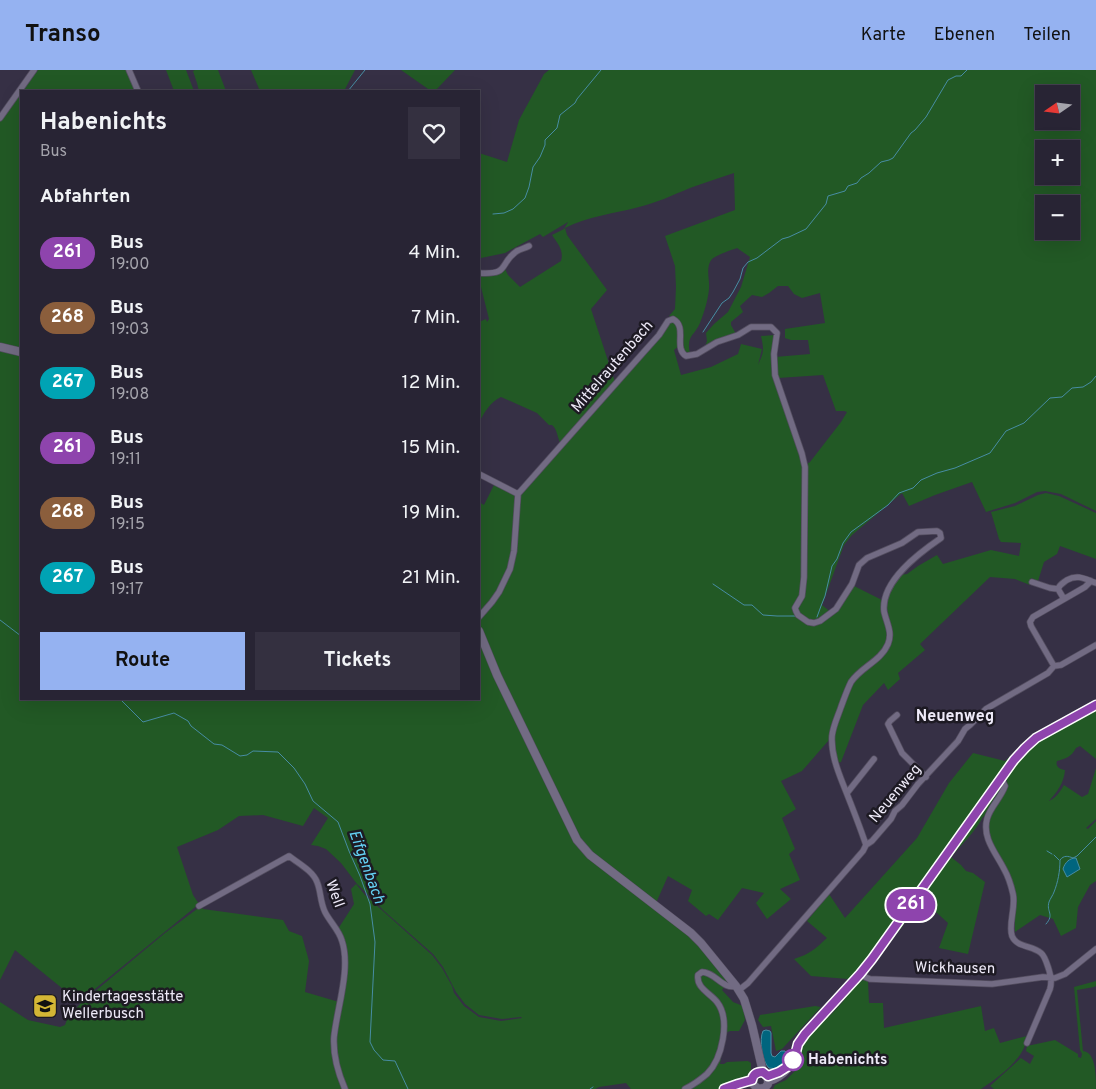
<!DOCTYPE html>
<html lang="de">
<meta charset="utf-8">
<style>
:root{--surface:#282434;--page:#343040;--text:#f1f3f6;--muted:#a5a4ac;--line:#44414f;--accent:#95b2f1}
body{margin:0;font-family:Overpass,sans-serif;background:var(--page);color:var(--text);height:100vh;display:flex;flex-direction:column;font-size:19px;white-space:nowrap}
*{box-sizing:border-box;margin:0}
p{font-size:16px;color:var(--muted)}
.icon{flex:none;width:28px;height:28px;fill:none;stroke:currentColor;stroke-width:2;stroke-linecap:round;stroke-linejoin:round}
.map{position:relative;flex:1;overflow:hidden}
.details{position:absolute;left:20px;top:20px;width:460px;height:610px;display:flex;flex-direction:column;background:var(--surface);border-radius:0px;box-shadow:0 5px 20px #0002,0 0 0 1px var(--line)}
.details>*{flex:none}
.badge{padding:0 10px;border-radius:16px;font-size:18px;line-height:32px}
.needle{width:32px;rotate:256deg}
.buttons{position:absolute;left:1035px;top:15px;display:grid;gap:10px}
.buttons a{display:grid;place-items:center;width:45px;height:45px;border-radius:0px;background:var(--surface);box-shadow:0 5px 20px #0002,0 0 0 1px var(--line);font-size:25px}
.map>.badge{position:absolute;translate:-50% -50%;box-shadow:0 0 0 2px #fff}
h2{padding:0 20px;font-size:19px;line-height:45px}
.round{display:grid;place-items:center;flex:none;width:52px;height:52px;border-radius:0px;background:var(--page)}
.summary{display:flex;align-items:center;justify-content:space-between;height:85px;padding:0 20px}
h1{font-size:24px;font-weight:700;line-height:38px}
.action{display:flex;gap:10px;margin-top:auto;padding:10px 20px}
.action a{flex:1;height:58px;border-radius:0px;background:var(--accent);color:#111;font-size:20px;font-weight:700;line-height:58px;text-align:center}
.action a+a{background:var(--page);color:var(--text)}
ul{padding:0;list-style:none}
li{display:flex;align-items:center;gap:15px;height:65px;padding:0 20px}
li div{flex:1}
li b{display:block;font-size:19px}
li em{font-style:normal}
li .badge{min-width:55px;font-weight:700;text-align:center}
header{display:flex;align-items:center;gap:30px;box-sizing:border-box;height:70px;padding:0 25px;background:var(--accent);color:#111}
header strong{font-size:24px}
nav{display:flex;gap:28px;margin-inline-start:auto;font-size:18px}
.map>svg:first-child{display:block}
.green{fill:#225925;fill-rule:evenodd}
.water{fill:#00657e;stroke:#478da3}
.lines{fill:none;stroke-linecap:round;stroke-linejoin:round}
.stream{stroke:#478da3;stroke-width:1}
.street-casing{stroke:#544e60;stroke-width:7}
.secondary-casing{stroke:#544e60;stroke-width:9}
.street{stroke:#726b83;stroke-width:5.5}
.secondary{stroke:#726b83;stroke-width:8}
.line-casing{stroke:#fff;stroke-width:11}
.line{stroke:#8e44ad;stroke-width:8}
.stop-dot{fill:#fff;stroke:#8e44ad;stroke-width:2.5}
.labels{text-anchor:middle;dominant-baseline:central;stroke-width:5;stroke-linejoin:round;paint-order:stroke}
.street-label{font-size:15px;fill:#eeeaf8;stroke:#1d1a23}
.poi-label{font-size:15px;fill:#eeeaf8;stroke:#1d1a23;text-anchor:start}
.stop-label{font-size:15px;font-weight:bold;fill:#eeeaf8;stroke:#1d1a23;text-anchor:start}
.neighbourhood-label{font-size:16px;font-weight:bold;fill:#eeeaf8;stroke:#1d1a23}
.water-label{font-size:16px;font-style:italic;fill:#64d1f4;stroke:#1d1a23}
</style>
<header>
<strong>Transo</strong>
<nav><a>Karte</a><a>Ebenen</a><a>Teilen</a></nav>
</header>
<div class="map">
<svg width="1096" height="1019" viewBox="0 0 1096 1019">
<rect width="100%" height="100%" fill="#363045"/>
<path class="green" d="M 38,0 L 127,0 L 137,21 L 23,21 Z
M 166,0 L 186,0 L 194,21 L 174,21 Z
M 195,0 L 218,0 L 226,21 L 199,21 L 197,13 L 193,1 Z
M 251,0 L 355,0 L 344,21 L 260,21 Z
M 401,0 L 455,0 L 435,21 L 431,21 Z
M 549,0 L 1096,0 L 1096,441 L 1061,424 L 1045,421 L 1037,422 L 1015,433 L 986,442 L 972,412 L 935,425 L 909,436 L 902,423 L 852,465 L 844,475 L 822,535 L 832,543 L 854,516 L 882,530 L 888,566 L 885,577 L 857,603 L 829,670 L 802,701 L 781,711 L 796,739 L 782,748 L 795,779 L 789,784 L 800,810 L 780,819 L 791,829 L 767,849 L 756,833 L 764,823 L 742,818 L 718,850 L 709,844 L 706,846 L 688,831 L 692,820 L 668,806 L 656,833 L 692,867 L 731,913 L 725,916 L 722,920 L 733,932 L 743,936 L 745,950 L 739,961 L 730,961 L 725,963 L 720,994 L 724,994 L 727,992 L 748,991 L 751,993 L 751,1000 L 744,1009 L 720,1019 L 631,1019 L 626,1013 L 599,1017 L 595,1019 L 346,1019 L 339,999 L 335,966 L 346,889 L 338,859 L 354,834 L 351,819 L 356,814 L 365,825 L 432,885 L 442,898 L 452,916 L 454,923 L 464,936 L 479,947 L 501,951 L 522,948 L 521,947 L 502,949 L 479,945 L 465,934 L 456,922 L 443,897 L 433,884 L 383,840 L 373,829 L 357,814 L 341,793 L 326,779 L 318,776 L 311,775 L 328,748 L 314,738 L 303,756 L 263,745 L 239,746 L 218,760 L 177,777 L 193,825 L 199,834 L 79,932 L 15,880 L 0,910 L 0,51 L 21,24 L 21,629 L 479,629 L 479,579 L 487,576 L 479,555 L 479,551 L 508,507 L 520,426 L 668,254 L 672,251 L 678,255 L 679,276 L 674,280 L 681,305 L 711,297 L 738,284 L 741,274 L 762,279 L 758,295 C 764,282 764,280 761,266 L 775,265 L 774,305 L 807,394 L 810,392 L 841,352 L 847,342 L 844,341 L 836,341 L 823,305 L 778,308 L 775,287 L 810,284 L 808,270 L 791,270 L 785,268 L 785,259 L 825,253 L 820,223 L 802,228 L 794,224 L 788,216 L 778,216 L 769,223 L 762,227 L 752,225 L 740,236 L 743,242 L 731,252 L 731,255 L 736,264 L 705,277 L 707,271 L 706,263 L 714,254 L 728,242 L 741,217 L 750,187 L 737,178 C 731,180 717,185 712,189 C 705,197 710,210 709,219 C 708,230 704,243 700,253 C 694,267 686,265 690,284 L 684,282 L 681,254 L 676,248 L 669,246 L 675,239 L 676,217 L 675,196 L 665,166 L 735,140 L 734,103 C 719,108 704,113 690,118 C 673,125 656,133 639,137 C 613,144 588,146 565,158 L 567,165 L 607,220 L 591,239 L 615,312 L 561,374 C 557,368 558,360 552,355 L 549,355 L 537,343 L 501,327 C 491,331 483,344 479,353 L 479,252 L 486,249 L 487,252 L 489,249 L 480,213 L 479,204 L 505,199 L 508,205 L 520,217 L 561,191 C 564,180 558,174 552,165 L 564,159 L 568,152 L 543,167 L 540,164 L 505,183 L 481,188 L 479,181 L 479,83 L 507,92 L 519,50 L 544,4 ZM 1044,24 L 1071,24 L 1071,51 L 1044,51 ZM 1044,79 L 1071,79 L 1071,106 L 1044,106 ZM 1044,134 L 1071,134 L 1071,161 L 1044,161 Z
M 495,413 L 514,424 L 515,428 C 513,461 515,490 498,520 C 493,529 485,537 479,545 L 479,432 L 484,435 Z
M 1046,423 L 1059,426 L 1096,443 L 1096,489 L 1060,476 L 1057,484 L 1044,492 L 1038,511 L 1031,508 L 1030,515 L 1015,509 L 990,507 L 920,574 L 925,580 L 898,603 L 900,609 L 888,620 L 884,613 L 863,635 L 841,692 L 837,693 L 833,673 L 834,659 L 854,611 L 883,584 L 892,560 L 887,538 L 887,530 L 890,521 L 900,505 L 907,504 L 918,496 L 937,485 L 943,494 L 991,480 L 1019,486 L 1021,473 L 1001,472 L 999,469 L 991,442 L 1015,436 L 1038,425 Z
M 1096,630 L 1096,633 L 1033,668 L 872,886 L 851,910 L 848,909 L 811,906 L 794,889 C 810,884 815,879 827,868 L 807,851 L 829,824 L 845,848 L 917,768 L 949,713 L 973,683 L 1005,691 L 1029,669 Z
M 1096,638 L 1096,689 L 1080,676 L 1076,678 C 1071,687 1067,688 1057,691 C 1055,697 1060,699 1065,700 C 1064,713 1057,722 1049,731 C 1056,728 1060,722 1064,715 L 1082,727 L 1088,724 L 1096,698 L 1096,749 L 1086,758 L 1088,759 L 1096,751 L 1096,811 L 1090,815 L 1078,837 L 1076,858 L 1061,866 L 1053,849 L 1040,845 L 1015,862 L 1014,823 L 991,773 L 988,758 L 989,749 L 1008,717 L 1006,705 L 1024,682 L 1041,668 Z
M 1001,714 L 1002,717 L 986,745 L 983,747 C 975,762 962,774 951,787 L 961,795 L 966,801 L 973,803 L 985,812 L 968,884 L 939,878 L 948,853 L 937,843 L 919,832 L 902,857 L 867,902 L 867,900 Z
M 201,836 L 203,839 L 283,850 L 289,861 L 302,866 L 309,891 L 305,922 L 339,932 L 334,967 L 344,1019 L 0,1019 L 0,932 L 28,950 L 60,957 L 65,955 L 68,947 L 81,933 L 165,863 Z
M 860,910 L 862,910 L 861,912 L 863,910 L 868,911 L 869,933 L 883,933 L 884,958 L 981,936 L 985,961 L 994,958 L 1000,973 L 1027,966 C 1026,988 998,1008 981,1019 L 773,1019 L 775,1015 L 786,1010 L 799,997 C 801,989 800,981 804,974 C 809,963 816,958 825,950 C 833,943 842,933 849,924 L 821,951 L 857,911 Z
M 1096,911 L 1096,916 L 1094,917 L 1077,920 L 1083,981 C 1096,982 1096,1006 1096,1019 L 994,1019 L 990,1016 L 1021,988 L 1030,994 L 1034,986 L 1026,981 L 1027,976 L 1055,970 L 1078,984 L 1078,987 L 1081,988 L 1082,984 L 1080,980 L 1074,917 Z
M 815,936 L 821,937 L 782,979 L 776,981 L 771,956 L 763,957 L 758,950 L 760,945 Z"/>
<path class="water" d="M 1076,788 L 1080,799 L 1067,807 L 1063,799 C 1065,792 1070,788 1076,788 Z
M 766,960 L 770,961 L 771,963 L 771,983 L 772,986 L 775,987 L 781,981 L 785,981 L 787,984 L 781,996 L 778,999 L 769,998 C 762,992 759,969 763,961 Z"/>
<g class="lines">
<path class="stream" d="M 348,21 L 365,0
M 493,144 L 504,143 L 513,139 L 525,128 L 529,117 L 533,97 L 540,87 L 545,75 L 545,70 L 557,58 L 560,45 L 575,33 L 577,29 L 601,0
M 703,262 L 722,233 L 729,228 L 733,222 L 740,209 L 743,198 L 748,192 L 757,188 L 782,169 L 789,167 L 806,159 L 826,134 L 828,126 L 845,121 L 848,116 L 857,113 L 861,108 L 869,103 L 881,92 L 889,90 L 893,88 L 911,63 L 915,60 L 926,47 L 948,10 L 956,6 L 961,6 L 967,0
M 713,514 L 744,535 L 752,535 L 763,545 L 777,546 L 795,546 L 796,547
M 817,547 L 821,536 L 825,526 L 832,496 L 837,489 L 843,473 L 851,462 L 888,435 L 899,423 L 913,418 L 921,410 L 937,403 L 955,398 L 990,383 L 1006,361 L 1024,353 L 1050,328 L 1062,327 L 1072,318 L 1083,317 L 1091,312 L 1096,306
M 0,550 L 21,566
M 120,629 L 143,652 L 174,643 L 188,651 L 191,656 L 214,674 L 222,675 L 240,686 L 247,685 L 253,681 L 278,682 L 294,698 L 305,714 L 313,731 L 338,752 L 349,781 L 360,806 L 370,834 L 375,872 L 370,972 L 374,980 L 383,990 L 395,991 L 408,1019
M 1047,781 L 1052,784
M 1054,785 L 1059,790
M 1046,854 C 1055,844 1046,842 1049,832 C 1050,829 1053,825 1054,822 C 1058,812 1060,801 1060,790 C 1064,785 1068,786 1073,788 L 1077,786 L 1096,767
M 590,1019 L 593,1017"/>
<defs>
<path id="street" d="M 129,0 L 138,21
M 0,48 L 34,0
M 479,203 C 511,205 498,194 517,181 C 521,179 525,178 529,176
M 479,404 L 518,424
M 1032,512 L 1050,518 L 1058,519
M 1064,529 L 1058,519 C 1060,514 1063,513 1067,510 C 1078,504 1085,509 1096,513
M 479,547 L 492,532 L 499,522 L 510,499 L 514,481 L 518,424 L 642,284 L 659,265 L 668,251 L 673,249 C 688,257 673,278 686,286 L 697,284 L 717,272 L 738,265 L 751,257 L 771,257 L 777,263 L 774,284 L 775,305 L 802,384 L 805,397 L 804,507 L 802,526 L 795,538 L 796,541 L 798,545 L 808,552 L 814,553 L 820,551 L 836,539 L 852,514 L 859,495 L 867,488 L 902,473 L 918,462 L 937,461 L 940,463 L 941,468 C 919,483 881,511 884,541 C 886,552 893,562 888,574 C 881,591 861,597 851,612 C 847,620 844,629 841,637 C 838,646 833,656 832,666 C 831,683 837,699 843,714 C 851,734 859,754 866,775
M 1054,596 L 1031,556 L 1030,552 L 1033,547 L 1085,517 L 1091,511
M 897,645 L 890,651 L 888,654 L 902,683 L 926,707
M 1001,708 L 1005,716 C 1001,728 990,737 987,749 C 982,768 996,783 1004,799 C 1008,806 1011,815 1013,824 C 1016,837 1008,855 1012,866 C 1017,878 1032,875 1041,883 C 1045,886 1047,894 1049,900 C 1051,906 1052,912 1050,919 L 1027,973
M 847,723 L 874,689
M 199,836 L 289,786 C 298,793 313,801 317,812 C 321,821 320,832 325,842 C 330,852 339,860 342,871 C 351,899 337,938 334,967 C 333,984 338,1003 345,1019
M 860,904 L 865,907 L 870,909 L 992,914 L 1043,907 L 1055,908 L 1065,904 L 1096,879
M 739,920 L 748,913 L 863,781 L 866,775 L 872,771 L 891,749 L 895,741 L 902,735 L 918,714 L 958,671 L 965,659 L 970,655 L 986,639 L 1048,603 L 1054,596 L 1061,595 L 1096,575
M 685,1019 C 693,1015 700,1010 707,1004 C 722,989 731,950 717,932 C 710,923 696,918 698,905 L 702,902 C 715,902 723,920 736,916"/>
<path id="secondary" d="M 0,277 L 21,282
M 479,561 L 497,605 L 577,770 L 590,785 L 691,863 L 701,873 L 736,916 L 744,929 L 752,955 L 763,1002
M 769,1011 C 796,1002 790,983 805,964 L 860,904 L 872,889 L 1014,690 L 1025,678 L 1036,668 L 1096,635
M 764,1018 L 758,1019 L 753,1014 L 753,1007 L 757,1003 L 763,1002 L 768,1006 L 768,1014 L 764,1019
M 724,1019 L 738,1013 L 752,1010"/>
</defs>
<use href="#street" class="street-casing"/>
<use href="#secondary" class="secondary-casing"/>
<use href="#street" class="street"/>
<use href="#secondary" class="secondary"/>
</g>
<g class="lines">
<defs>
<path id="line" d="M 724,1019 L 738,1014 L 752,1010 C 753,1004 757,1002 763,1002 L 768,1006 L 779,1002 L 790,995 L 795,986 L 798,974 L 805,964 L 860,904 L 872,889 L 1014,690 L 1025,678 L 1036,668 L 1096,635"/>
</defs>
<use href="#line" class="line-casing"/>
<use href="#line" class="line"/>
</g>
<defs>
<symbol id="school-square" viewBox="-11 -11 22 22"><rect x="-9" y="-9" width="18" height="18" rx="4" fill="#d4b635" stroke="#1d1a23"/><path d="M0-5L7-2L0 1L-7-2ZM-4 1L0 2.5L4 1V4Q0 6-4 4Z" fill="#111"/></symbol>
</defs>
<g fill-rule="evenodd">
<use href="#school-square" x="31" y="922" width="28" height="28"/>
</g>
<circle class="stop-dot" cx="793" cy="990" r="10"/>
<g class="labels">
<g class="street-label">
<text transform="translate(613 297) rotate(-49)">Mittelrautenbach</text>
<text transform="translate(896 724) rotate(-50)">Neuenweg</text>
<text transform="translate(334 824) rotate(70)">Well</text>
<text transform="translate(955 899) rotate(1)">Wickhausen</text>
</g>
<g class="poi-label">
<text x="62" y="927">Kindertagesstätte<tspan x="62" dy="17">Wellerbusch</tspan></text>
</g>
<g class="stop-label">
<text x="808" y="990">Habenichts</text>
</g>
<g class="neighbourhood-label">
<text x="955" y="647">Neuenweg</text>
</g>
<g class="water-label">
<text transform="translate(366 797) rotate(70)">Eifgenbach</text>
</g>
</g>
</svg>
<div class="buttons">
<a><svg class="needle" viewBox="-14 -14 28 28"><path d="M0-13l5 13h-10z" fill="#e53935"/><path d="M0 13l5-13h-10z" fill="#a5a4ac"/></svg></a>
<a>+</a>
<a>−</a>
</div>
<b class="badge" style="left:911px;top:835px;background:#8e44ad;color:#fff">261</b>
<section class="details">
<div class="summary"><div><h1>Habenichts</h1><p>Bus</p></div><a class="round"><svg class="icon" aria-label="heart" viewBox="0 0 24 24"><path d="M12 20l-8-8c-3-5 5-10 8-4 3-6 11-1 8 4z"/></svg></a></div>
<h2>Abfahrten</h2>
<ul>
<li><span class="badge" style="background:#8e44ad;color:#fff">261</span><div><b>Bus</b><p>19:00</p></div><em>4 Min.</em></li>
<li><span class="badge" style="background:#8b5e3c;color:#fff">268</span><div><b>Bus</b><p>19:03</p></div><em>7 Min.</em></li>
<li><span class="badge" style="background:#00a3b4;color:#fff">267</span><div><b>Bus</b><p>19:08</p></div><em>12 Min.</em></li>
<li><span class="badge" style="background:#8e44ad;color:#fff">261</span><div><b>Bus</b><p>19:11</p></div><em>15 Min.</em></li>
<li><span class="badge" style="background:#8b5e3c;color:#fff">268</span><div><b>Bus</b><p>19:15</p></div><em>19 Min.</em></li>
<li><span class="badge" style="background:#00a3b4;color:#fff">267</span><div><b>Bus</b><p>19:17</p></div><em>21 Min.</em></li>
</ul>
<div class="action"><a>Route</a><a>Tickets</a></div>
</section>
</div>
